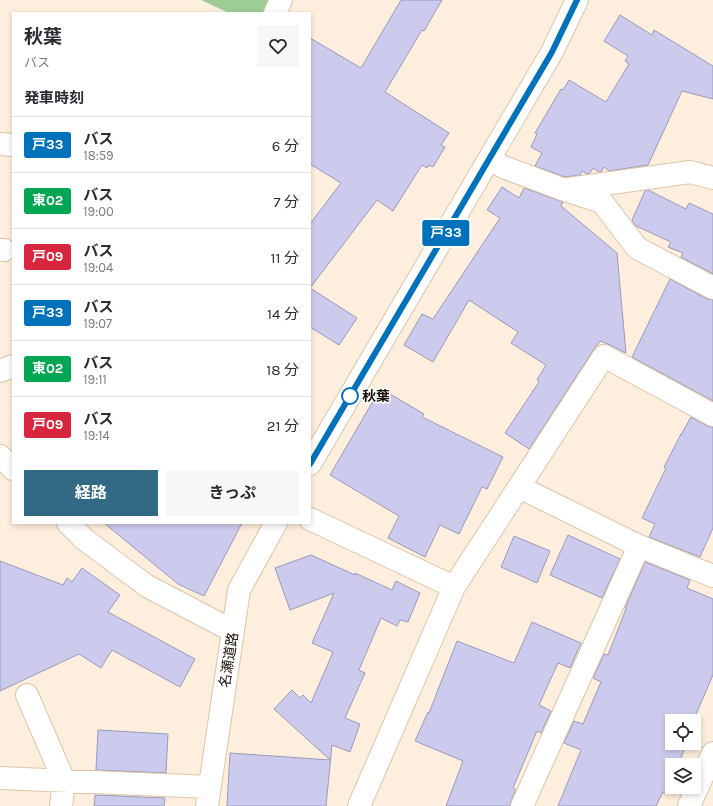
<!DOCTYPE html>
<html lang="ja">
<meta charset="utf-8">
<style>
:root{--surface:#fff;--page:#f7f7f7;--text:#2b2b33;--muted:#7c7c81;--line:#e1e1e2;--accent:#326984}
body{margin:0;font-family:Karla,"Noto Sans JP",sans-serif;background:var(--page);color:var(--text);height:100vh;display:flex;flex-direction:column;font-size:15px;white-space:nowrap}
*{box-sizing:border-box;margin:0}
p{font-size:13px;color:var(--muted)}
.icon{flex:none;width:22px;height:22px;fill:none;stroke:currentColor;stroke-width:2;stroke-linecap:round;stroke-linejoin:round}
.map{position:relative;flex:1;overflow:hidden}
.details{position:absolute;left:12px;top:12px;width:299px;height:512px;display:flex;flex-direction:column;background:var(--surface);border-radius:0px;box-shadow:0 2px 6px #0003}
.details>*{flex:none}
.badge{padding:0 8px;border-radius:3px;font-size:14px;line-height:26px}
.fabs{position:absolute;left:665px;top:714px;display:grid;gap:8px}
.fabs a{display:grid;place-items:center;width:36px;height:36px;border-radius:0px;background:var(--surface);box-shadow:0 2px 6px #0003;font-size:20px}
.map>.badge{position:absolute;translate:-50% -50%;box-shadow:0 0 0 2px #fff}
h2{padding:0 12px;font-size:15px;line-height:36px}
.round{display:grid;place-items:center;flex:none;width:42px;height:42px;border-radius:0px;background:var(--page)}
.headline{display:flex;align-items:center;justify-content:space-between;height:68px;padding:0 12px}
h1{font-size:19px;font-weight:700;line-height:30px}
.primary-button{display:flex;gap:8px;margin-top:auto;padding:8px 12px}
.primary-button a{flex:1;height:46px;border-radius:0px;background:var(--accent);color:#fff;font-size:16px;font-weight:700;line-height:46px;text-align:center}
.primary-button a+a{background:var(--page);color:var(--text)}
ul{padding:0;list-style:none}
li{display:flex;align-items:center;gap:12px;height:56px;padding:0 12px;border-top:1px solid var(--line)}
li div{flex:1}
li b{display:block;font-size:15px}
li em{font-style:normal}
li .badge{min-width:44px;font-weight:700;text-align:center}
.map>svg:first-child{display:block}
.green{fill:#9ccd95}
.building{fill:#cdcbed;stroke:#9b99ba}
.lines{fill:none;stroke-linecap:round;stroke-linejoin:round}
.minor-casing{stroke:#dec4a8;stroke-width:24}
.minor{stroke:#fff;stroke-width:22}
.line-casing{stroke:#fff;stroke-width:9}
.line{stroke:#0072bc;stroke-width:6}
.stop-dot{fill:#fff;stroke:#0072bc;stroke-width:2}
.labels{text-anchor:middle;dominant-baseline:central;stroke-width:3;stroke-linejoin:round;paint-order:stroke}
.stop-label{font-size:14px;font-weight:bold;fill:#191006;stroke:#fefefe;text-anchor:start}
.street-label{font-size:14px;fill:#191006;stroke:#fefefe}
</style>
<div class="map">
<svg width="713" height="806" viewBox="0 0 713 806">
<rect width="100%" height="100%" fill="#feeedd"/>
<path class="green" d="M 201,0 L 271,0 L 266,10 L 260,13 L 229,13 Z"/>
<path class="building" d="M 401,0 L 442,0 L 424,31 L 422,30 L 385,92 L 449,133 L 441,145 L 445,147 L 433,167 L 429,165 L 427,168 L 422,165 L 393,211 L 377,200 L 310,288 L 357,318 L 339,345 L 310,327 L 310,224 L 341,183 L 310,164 L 310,38 L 361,68 Z
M 620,15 L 652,35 L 654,30 L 713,66 L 713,99 L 682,91 L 648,165 L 609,171 L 604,167 L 601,172 L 599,172 L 593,168 L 590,173 L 587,174 L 582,171 L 580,175 L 565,177 L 535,166 L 542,153 L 531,147 L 537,134 L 535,133 L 561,89 L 563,90 L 569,80 L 606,102 L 629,64 L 625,61 L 628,56 L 604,41 Z
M 502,187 L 519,198 L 524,188 L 563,202 L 561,206 L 617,253 L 626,353 L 610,345 L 600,341 L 594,349 L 529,449 L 505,433 L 539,382 L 537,380 L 546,365 L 511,343 L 518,332 L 469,300 L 433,362 L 404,345 L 422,314 L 433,319 L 500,218 L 487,210 Z
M 648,190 L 686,209 L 689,203 L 713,214 L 713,274 L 681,257 L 683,253 L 668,247 L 671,242 L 636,226 L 632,220 L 645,191 Z
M 670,279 L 707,299 L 713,300 L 713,401 L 632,357 Z
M 385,391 L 424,414 L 422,417 L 503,457 L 487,489 L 482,487 L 459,534 L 440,525 L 425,557 L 388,538 L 399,516 L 330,475 L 376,396 L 380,399 Z
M 691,417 L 707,426 L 713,427 L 713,528 L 700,557 L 649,537 L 655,524 L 642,518 L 666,468 L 664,467 L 681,434 L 681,435 Z
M 104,523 L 242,523 L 204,596 L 178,584 Z
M 568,535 L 620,559 L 602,598 L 550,575 Z
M 514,536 L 550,551 L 537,583 L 501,567 Z
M 311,555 L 355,575 L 355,573 L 392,590 L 396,581 L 420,593 L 408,622 L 400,620 L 397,626 L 381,618 L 359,670 L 365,673 L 345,718 L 360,724 L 350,752 L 332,745 L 326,806 L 227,806 L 230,753 L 330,760 L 274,709 L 292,690 L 300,698 L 303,695 L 311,703 L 333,652 L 312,643 L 334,593 L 290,610 L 275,568 Z
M 0,561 L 63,585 L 67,578 L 72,582 L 82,568 L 120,595 L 108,612 L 195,659 L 180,687 L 112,650 L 101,668 L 79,654 L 0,691 Z
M 645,562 L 690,580 L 687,588 L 713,599 L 713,675 L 693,721 L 672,721 L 672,743 L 687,743 L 678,765 L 672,765 L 672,779 L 666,794 L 663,792 L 656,806 L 558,806 L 581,750 L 564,743 L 574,721 L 583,724 L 601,682 L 593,678 L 604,654 L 608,655 L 626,609 L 625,608 Z
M 532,622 L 581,643 L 570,668 L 558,663 L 539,705 L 551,711 L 541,733 L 537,731 L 513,788 L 516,790 L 511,801 L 510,806 L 446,806 L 463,761 L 415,741 L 428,712 L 429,713 L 457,641 L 514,663 Z
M 98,730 L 168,734 L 166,773 L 96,770 Z
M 95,795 L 165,798 L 164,806 L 94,806 Z"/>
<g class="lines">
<defs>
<path id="minor" d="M 275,13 L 281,0
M 0,144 L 13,145
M 490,159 L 503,167 L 562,189 L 602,202 L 637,248 L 713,288
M 568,189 L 690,172 L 713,178
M 0,250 L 4,250
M 0,371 L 13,366
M 0,456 L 13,469
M 310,464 L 552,52 L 577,0
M 519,487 L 639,546 L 713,576
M 310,519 L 454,587 L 359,806
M 68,523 L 84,539 L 147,586 L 233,631
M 454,587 L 604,356 L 713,415
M 27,695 L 64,781 L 61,806
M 0,778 L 209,787
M 207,806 L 239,590 L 276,523
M 522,806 L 639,546
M 689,806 L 713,753"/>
</defs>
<use href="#minor" class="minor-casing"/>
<use href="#minor" class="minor"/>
</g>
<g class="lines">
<defs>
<path id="line" d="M 310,464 L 552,52 L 577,0"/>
</defs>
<use href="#line" class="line-casing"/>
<use href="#line" class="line"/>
</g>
<circle class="stop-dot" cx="350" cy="396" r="8"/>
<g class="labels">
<g class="stop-label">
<text x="362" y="396">秋葉</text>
</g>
<g class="street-label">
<text transform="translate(229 660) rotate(-81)">名瀬道路</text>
</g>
</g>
</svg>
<div class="fabs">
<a><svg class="icon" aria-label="locate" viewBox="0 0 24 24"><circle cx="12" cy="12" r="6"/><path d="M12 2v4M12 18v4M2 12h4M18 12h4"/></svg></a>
<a><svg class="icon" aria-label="layers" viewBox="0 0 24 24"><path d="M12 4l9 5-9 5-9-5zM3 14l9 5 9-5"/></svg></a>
</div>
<b class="badge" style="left:446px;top:233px;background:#0072bc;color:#fff">戸33</b>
<section class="details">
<div class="headline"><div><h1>秋葉</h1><p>バス</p></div><a class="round"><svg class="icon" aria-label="heart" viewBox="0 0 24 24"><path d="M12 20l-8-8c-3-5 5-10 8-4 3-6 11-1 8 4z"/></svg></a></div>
<h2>発車時刻</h2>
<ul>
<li><span class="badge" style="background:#0072bc;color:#fff">戸33</span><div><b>バス</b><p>18:59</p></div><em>6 分</em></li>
<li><span class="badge" style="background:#00a651;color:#fff">東02</span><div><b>バス</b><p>19:00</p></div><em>7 分</em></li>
<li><span class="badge" style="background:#d7263d;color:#fff">戸09</span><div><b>バス</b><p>19:04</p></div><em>11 分</em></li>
<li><span class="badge" style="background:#0072bc;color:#fff">戸33</span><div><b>バス</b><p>19:07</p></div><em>14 分</em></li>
<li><span class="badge" style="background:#00a651;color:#fff">東02</span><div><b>バス</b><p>19:11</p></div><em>18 分</em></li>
<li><span class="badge" style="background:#d7263d;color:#fff">戸09</span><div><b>バス</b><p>19:14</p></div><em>21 分</em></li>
</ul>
<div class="primary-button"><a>経路</a><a>きっぷ</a></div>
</section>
</div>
